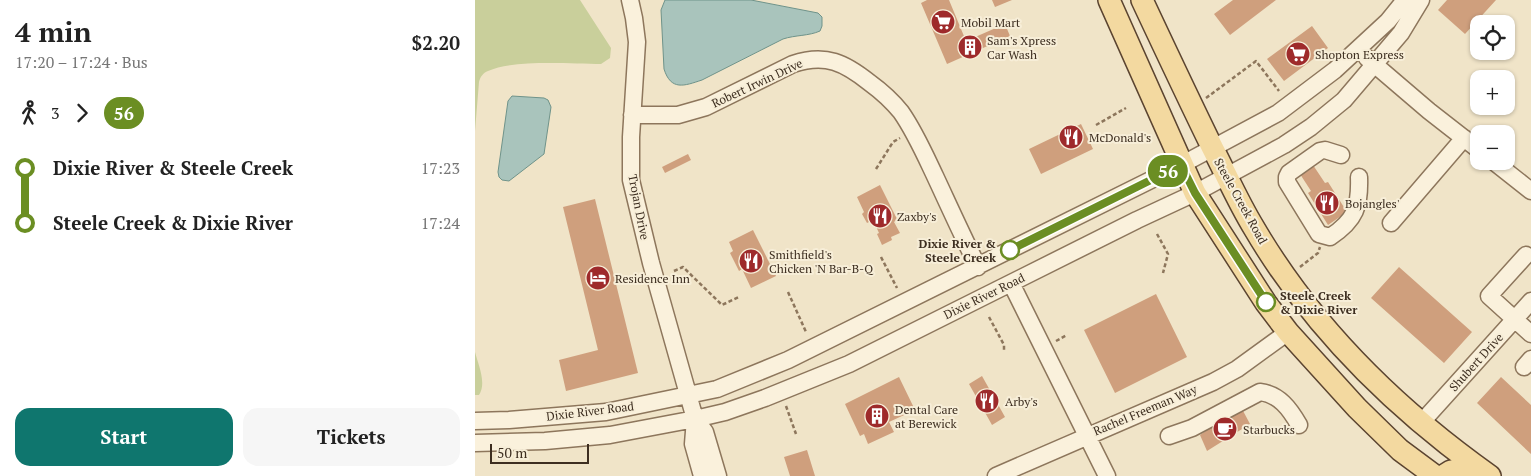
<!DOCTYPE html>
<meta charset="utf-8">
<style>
:root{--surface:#fff;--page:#f6f6f6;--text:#222;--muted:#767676;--accent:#0f766e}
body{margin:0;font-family:"PT Serif",serif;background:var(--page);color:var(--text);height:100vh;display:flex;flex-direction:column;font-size:19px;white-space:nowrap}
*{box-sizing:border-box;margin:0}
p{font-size:16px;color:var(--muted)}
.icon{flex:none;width:28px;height:28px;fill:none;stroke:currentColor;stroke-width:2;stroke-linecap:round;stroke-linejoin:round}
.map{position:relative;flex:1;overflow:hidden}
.drawer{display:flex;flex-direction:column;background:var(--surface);width:475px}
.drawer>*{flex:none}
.badge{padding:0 10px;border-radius:16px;font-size:18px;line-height:32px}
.fabs{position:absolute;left:995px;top:15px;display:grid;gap:10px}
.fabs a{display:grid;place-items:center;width:45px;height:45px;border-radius:10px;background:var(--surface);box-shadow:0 1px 4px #0004;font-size:25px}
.scale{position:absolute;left:15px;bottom:12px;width:99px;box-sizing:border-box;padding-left:5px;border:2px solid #3d2e20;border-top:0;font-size:14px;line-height:18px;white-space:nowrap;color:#3d2e20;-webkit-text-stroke:4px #f7eed8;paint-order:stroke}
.map>.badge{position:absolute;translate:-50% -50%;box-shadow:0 0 0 2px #fff}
.legs{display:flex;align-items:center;gap:8px;height:55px;padding:0 15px;font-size:16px}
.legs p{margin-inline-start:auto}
.headline{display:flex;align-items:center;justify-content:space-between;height:85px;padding:0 15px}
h1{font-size:28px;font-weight:600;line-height:38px}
.primary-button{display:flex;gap:10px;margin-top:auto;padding:10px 15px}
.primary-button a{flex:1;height:58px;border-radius:15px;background:var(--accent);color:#fff;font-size:20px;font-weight:600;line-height:58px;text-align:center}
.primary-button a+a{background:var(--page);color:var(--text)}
ul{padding:0 15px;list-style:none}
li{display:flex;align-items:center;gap:18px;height:55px;font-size:19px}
li i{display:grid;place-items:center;width:8px;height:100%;margin:0 6px;background:currentColor}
li i::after{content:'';width:12px;height:12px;margin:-6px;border:4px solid;border-radius:50%;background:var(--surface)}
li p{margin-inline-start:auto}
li:first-child i{background:linear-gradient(#0000 50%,currentColor 0)}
li:last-child i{background:linear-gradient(currentColor 50%,#0000 0)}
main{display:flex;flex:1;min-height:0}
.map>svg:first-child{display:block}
.green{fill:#c9cf9b}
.water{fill:#a9c4bc;stroke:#6f938a}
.building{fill:#cf9f7d}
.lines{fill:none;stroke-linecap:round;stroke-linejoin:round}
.minor-casing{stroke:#8d765c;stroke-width:19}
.major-casing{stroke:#5b4430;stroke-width:24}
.path{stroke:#8d765c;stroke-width:2.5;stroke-dasharray:4 2.5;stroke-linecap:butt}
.minor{stroke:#faf1dc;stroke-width:16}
.major{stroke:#f3d9a0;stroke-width:21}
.line-1-casing{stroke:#fff;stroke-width:11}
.line-1{stroke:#6b8e23;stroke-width:8}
.stop-1-dot{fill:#fff;stroke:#6b8e23;stroke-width:2.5}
.labels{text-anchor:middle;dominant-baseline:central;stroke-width:4;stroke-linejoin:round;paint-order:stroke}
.poi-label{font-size:12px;fill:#3d2e20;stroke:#f7eed8;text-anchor:start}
.street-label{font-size:12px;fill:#3d2e20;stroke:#f7eed8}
.stop-label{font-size:12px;font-weight:bold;fill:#3d2e20;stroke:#f7eed8;text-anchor:end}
</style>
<main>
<section class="drawer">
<div class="headline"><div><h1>4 min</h1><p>17:20 – 17:24 · Bus</p></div><b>$2.20</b></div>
<div class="legs"><svg class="icon" aria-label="walk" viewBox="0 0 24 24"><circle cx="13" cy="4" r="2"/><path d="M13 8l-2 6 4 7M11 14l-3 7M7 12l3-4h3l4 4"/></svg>3<svg class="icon" aria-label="forward" viewBox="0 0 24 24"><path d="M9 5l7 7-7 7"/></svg><b class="badge" style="background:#6b8e23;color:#fff">56</b></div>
<ul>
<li><i style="color:#6b8e23"></i><b>Dixie River &amp; Steele Creek</b><p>17:23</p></li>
<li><i style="color:#6b8e23"></i><b>Steele Creek &amp; Dixie River</b><p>17:24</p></li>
</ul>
<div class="primary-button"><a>Start</a><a>Tickets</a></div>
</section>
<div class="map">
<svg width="1056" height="476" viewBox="0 0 1056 476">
<rect width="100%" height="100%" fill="#f0e4c8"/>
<path class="green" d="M 0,0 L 105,0 L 136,48 L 135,58 L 126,64 C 96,64 40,59 13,71 C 8,73 5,77 4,82 L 0,131 Z
M 0,352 C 3,364 12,383 4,395 L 0,395 Z"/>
<path class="water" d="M 190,0 L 276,0 L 343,13 L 347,17 L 347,26 L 345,31 C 334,36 320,35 308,39 L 227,80 C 209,86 196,91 189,69 L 186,10 Z
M 37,96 L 69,98 L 73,100 L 76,107 L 69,154 L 34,181 L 27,180 L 24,177 L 23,172 L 33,101 Z"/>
<path class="building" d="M 452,0 L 474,0 L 491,41 L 530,24 L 535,36 L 472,64 L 446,3 Z
M 517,0 L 537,0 L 520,7 Z
M 758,0 L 801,0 L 755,35 L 739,14 Z
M 972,0 L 1021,0 L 990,34 L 963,10 Z
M 837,26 L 853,48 L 809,81 L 792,59 Z
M 606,124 L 618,149 L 566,174 L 554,149 Z
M 213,154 L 216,160 L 190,173 L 187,167 Z
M 838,165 L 850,183 L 853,182 L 872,212 L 853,225 L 833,193 L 836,191 L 825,174 Z
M 405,185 L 422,219 L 419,222 L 425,233 L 416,237 L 417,240 L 407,245 L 402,234 L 404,233 L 398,220 L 392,223 L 387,214 L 389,212 L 382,197 Z
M 120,199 L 163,373 L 91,391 L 84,360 L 123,350 L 88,207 Z
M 278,230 L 301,276 L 276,288 L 267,269 L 264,271 L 255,253 L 258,251 L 254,242 Z
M 924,267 L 997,332 L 969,363 L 896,298 Z
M 681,294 L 712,357 L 640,393 L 609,330 Z
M 507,376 L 530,417 L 517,425 L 494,384 Z
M 424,377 L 440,410 L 414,422 L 419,432 L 393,444 L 389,434 L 385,436 L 370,404 Z
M 1026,377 L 1056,405 L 1056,454 L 1002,403 Z
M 766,407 L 775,424 L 732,451 L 725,435 Z
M 332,450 L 340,476 L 315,476 L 309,457 Z"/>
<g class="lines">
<defs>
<path id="minor" d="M 155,0 L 159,18 L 162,42 L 156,137 L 156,180 L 176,263 L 220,419 L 218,444 L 227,476
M 892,58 L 954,111 L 1004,150
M 157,115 L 203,115 L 231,107 L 318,64 C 351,53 370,63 395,83 C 406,91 417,101 426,112 C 440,132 450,155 460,176 C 474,206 488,237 503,267
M 866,155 L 850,150 L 845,151 L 814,173 L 812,177 L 812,182 L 844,234 L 855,237 C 881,220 885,206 884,177
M 1018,161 L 1056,191
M 916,223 L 989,138
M 1051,255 L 1014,296 L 1056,334
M 536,283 L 632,476
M 1049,367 L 1056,359
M 220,419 L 230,432 L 243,476
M 0,421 L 34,420 L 131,412 L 242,389 L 313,360 L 706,165 L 803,113 L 860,70 L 913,21 L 930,0
M 946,423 L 1056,301
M 694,436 L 717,428 L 785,392 C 804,394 815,409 824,425
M 0,443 L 70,441 L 135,435 L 220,419 L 250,412 L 290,398 L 374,364 L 662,220 L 720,193 L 809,145 L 836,127 L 869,100 L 926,33 L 946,0
M 521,476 L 738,382 L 762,369 L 813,332"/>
<path id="major" d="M 634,0 L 720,193 L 791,303 L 813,332 L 882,408 L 925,450 L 960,476
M 667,0 C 690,49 713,98 737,147 C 751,174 763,202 779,228 C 837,327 922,410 1015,476
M 968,476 L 976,471 L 988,476"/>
</defs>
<use href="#minor" class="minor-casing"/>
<use href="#major" class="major-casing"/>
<path class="path" d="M 731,98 L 781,61 L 804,91
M 621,125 L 651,108
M 401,169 L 418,142 L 425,138
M 682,234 L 693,254 L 688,273
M 406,257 L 422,288
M 825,267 L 843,253 L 845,247
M 199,271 L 208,267 L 247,305 L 264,297
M 313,292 L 331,332
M 514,317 L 529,345 L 529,352
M 581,341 L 592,335
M 311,406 L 321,434"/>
<use href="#minor" class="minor"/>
<use href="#major" class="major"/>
</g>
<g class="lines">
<defs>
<path id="line-1" d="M 535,250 L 706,165 L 720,193 L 791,302"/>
</defs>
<use href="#line-1" class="line-1-casing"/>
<use href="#line-1" class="line-1"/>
</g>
<defs>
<symbol id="supermarket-disc" viewBox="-11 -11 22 22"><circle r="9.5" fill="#9e2a2b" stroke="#f7eed8"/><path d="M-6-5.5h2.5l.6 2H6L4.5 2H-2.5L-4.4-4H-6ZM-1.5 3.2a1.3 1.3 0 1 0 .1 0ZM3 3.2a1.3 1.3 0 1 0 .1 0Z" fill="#fff"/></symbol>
<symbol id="building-disc" viewBox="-11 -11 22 22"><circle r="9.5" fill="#9e2a2b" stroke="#f7eed8"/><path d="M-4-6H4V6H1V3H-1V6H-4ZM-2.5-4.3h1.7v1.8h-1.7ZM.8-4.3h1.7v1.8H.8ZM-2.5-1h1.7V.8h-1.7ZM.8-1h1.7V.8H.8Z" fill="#fff"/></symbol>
<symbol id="restaurant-disc" viewBox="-11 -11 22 22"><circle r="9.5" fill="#9e2a2b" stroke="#f7eed8"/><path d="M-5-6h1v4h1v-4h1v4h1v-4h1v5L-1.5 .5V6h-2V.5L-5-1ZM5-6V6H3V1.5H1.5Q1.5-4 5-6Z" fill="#fff"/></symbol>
<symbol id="hotel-disc" viewBox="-11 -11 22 22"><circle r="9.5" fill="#9e2a2b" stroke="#f7eed8"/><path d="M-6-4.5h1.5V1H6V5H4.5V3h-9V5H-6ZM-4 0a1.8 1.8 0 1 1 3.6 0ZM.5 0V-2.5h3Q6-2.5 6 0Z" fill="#fff"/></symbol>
<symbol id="cafe-disc" viewBox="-11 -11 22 22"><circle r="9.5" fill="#9e2a2b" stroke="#f7eed8"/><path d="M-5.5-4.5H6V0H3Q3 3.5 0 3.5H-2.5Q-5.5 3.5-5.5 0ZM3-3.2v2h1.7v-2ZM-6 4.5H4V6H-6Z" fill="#fff"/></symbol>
</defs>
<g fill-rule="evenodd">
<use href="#supermarket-disc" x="454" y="8" width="28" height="28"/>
<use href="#building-disc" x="481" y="33" width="28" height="28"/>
<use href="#supermarket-disc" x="809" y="40" width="28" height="28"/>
<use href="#restaurant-disc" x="582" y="123" width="28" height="28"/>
<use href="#restaurant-disc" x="838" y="189" width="28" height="28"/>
<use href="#restaurant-disc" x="391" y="202" width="28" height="28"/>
<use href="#restaurant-disc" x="262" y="247" width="28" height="28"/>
<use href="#hotel-disc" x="109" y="264" width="28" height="28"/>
<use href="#restaurant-disc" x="498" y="387" width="28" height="28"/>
<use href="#building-disc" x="388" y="402" width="28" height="28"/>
<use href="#cafe-disc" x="736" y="415" width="28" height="28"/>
</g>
<g class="stop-1-dot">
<circle cx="535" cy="250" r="9"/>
<circle cx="791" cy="302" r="9"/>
</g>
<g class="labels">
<g class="poi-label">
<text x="486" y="22">Mobil Mart</text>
<text x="512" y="40">Sam's Xpress<tspan x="512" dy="14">Car Wash</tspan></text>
<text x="840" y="54">Shopton Express</text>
<text x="614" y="137">McDonald's</text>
<text x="870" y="203">Bojangles'</text>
<text x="422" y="216">Zaxby's</text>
<text x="294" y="254">Smithfield's<tspan x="294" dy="14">Chicken 'N Bar-B-Q</tspan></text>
<text x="140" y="278">Residence Inn</text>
<text x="530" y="401">Arby's</text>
<text x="420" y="409">Dental Care<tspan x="420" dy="14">at Berewick</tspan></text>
<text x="768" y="429">Starbucks</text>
</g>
<g class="street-label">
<text transform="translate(282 83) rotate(-25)">Robert Irwin Drive</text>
<text transform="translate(766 201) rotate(61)">Steele Creek Road</text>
<text transform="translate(164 207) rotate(79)">Trojan Drive</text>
<text transform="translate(509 296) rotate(-26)">Dixie River Road</text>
<text transform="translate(1001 362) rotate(-48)">Shubert Drive</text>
<text transform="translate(670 410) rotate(-23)">Rachel Freeman Way</text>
<text transform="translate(115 411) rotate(-7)">Dixie River Road</text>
</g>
<g class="stop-label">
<text x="521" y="243">Dixie River &amp;<tspan x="521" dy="14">Steele Creek</tspan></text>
<text x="805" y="295" text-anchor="start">Steele Creek<tspan x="805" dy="14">&amp; Dixie River</tspan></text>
</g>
</g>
</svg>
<div class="fabs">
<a><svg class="icon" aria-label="locate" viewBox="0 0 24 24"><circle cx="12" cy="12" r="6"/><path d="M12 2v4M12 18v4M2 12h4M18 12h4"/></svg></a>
<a>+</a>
<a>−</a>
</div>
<div class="scale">50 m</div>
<b class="badge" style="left:693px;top:171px;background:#6b8e23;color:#fff">56</b>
</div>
</main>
